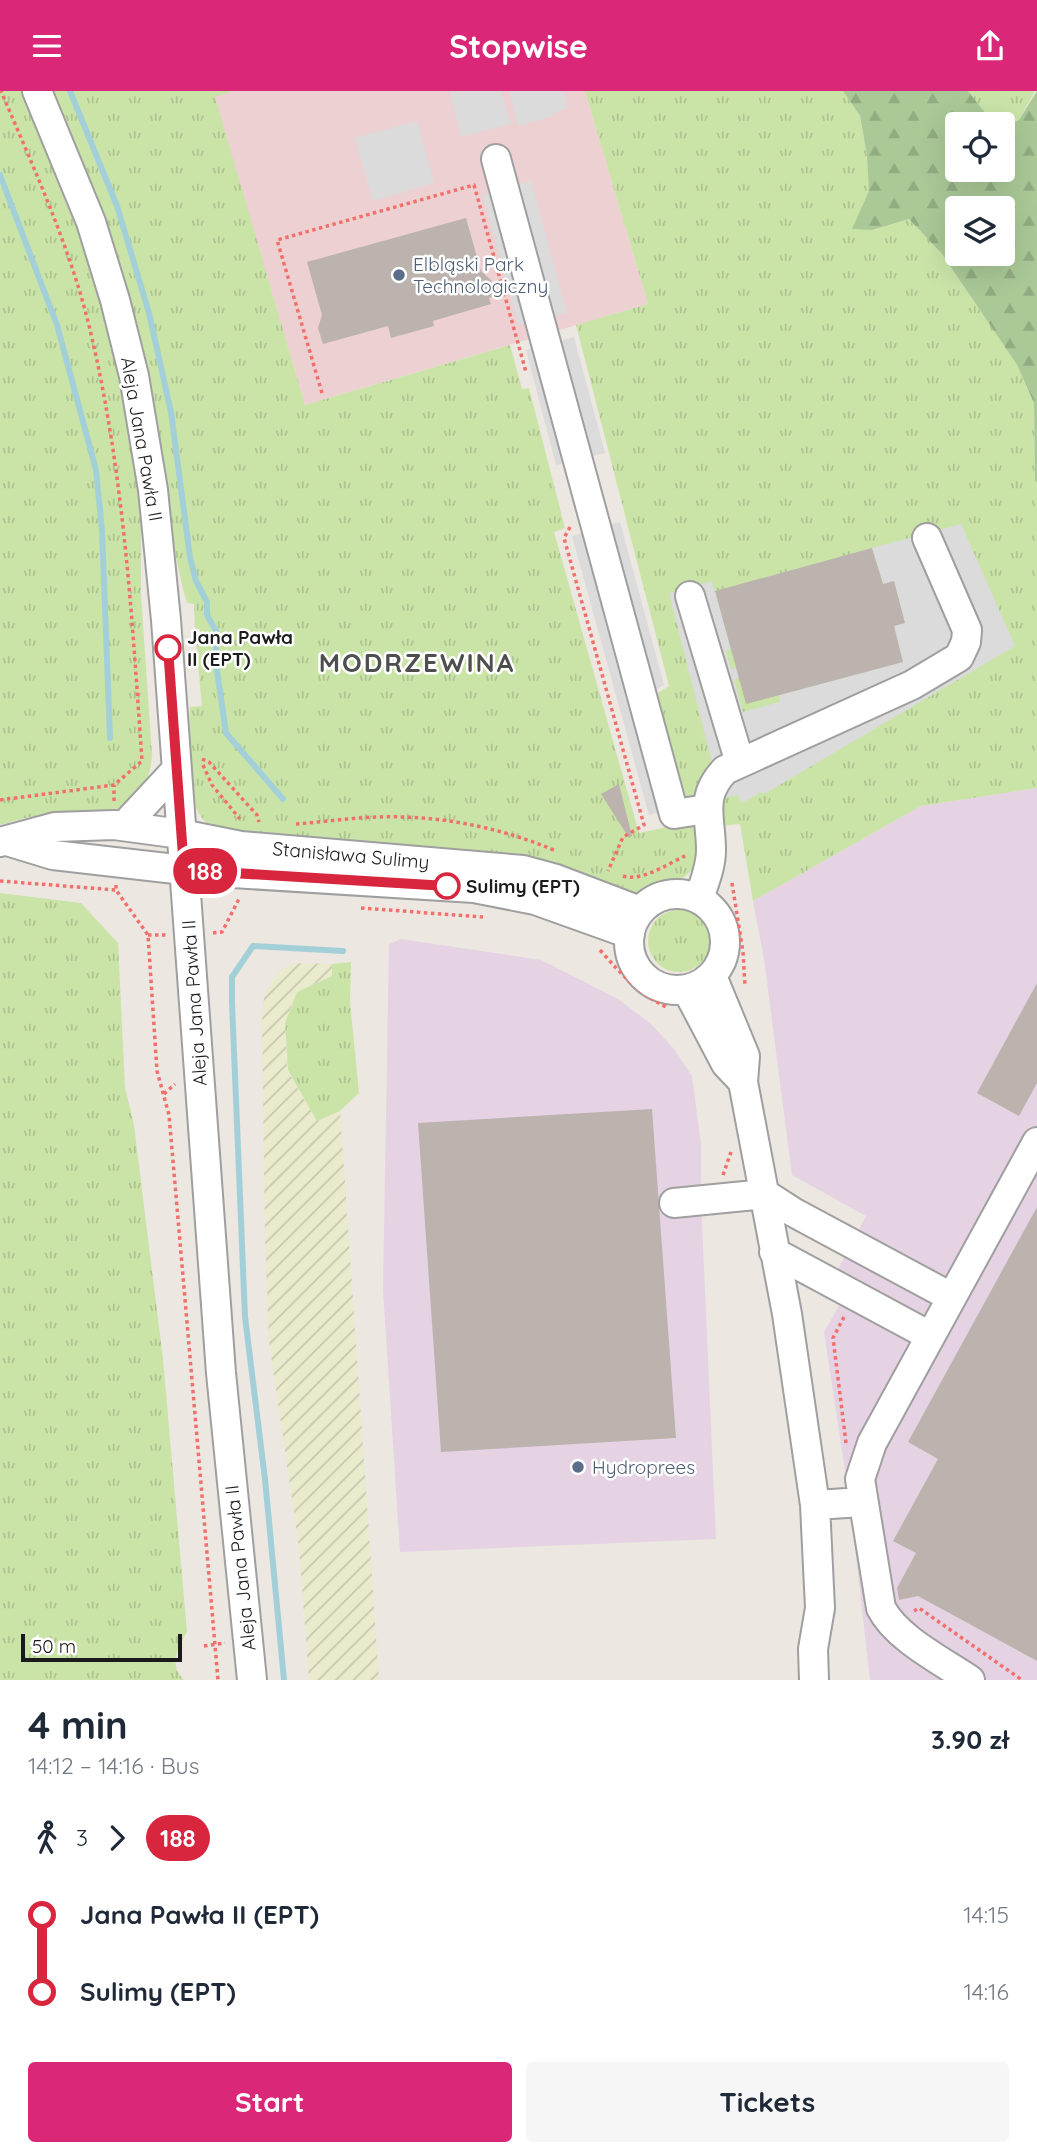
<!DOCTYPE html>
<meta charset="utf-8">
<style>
:root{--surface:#fff;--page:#f6f6f7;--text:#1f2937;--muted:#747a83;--accent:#db2777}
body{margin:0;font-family:Quicksand,sans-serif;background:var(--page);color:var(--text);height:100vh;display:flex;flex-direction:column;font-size:26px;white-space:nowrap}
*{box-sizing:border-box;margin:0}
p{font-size:23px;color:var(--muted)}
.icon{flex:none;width:38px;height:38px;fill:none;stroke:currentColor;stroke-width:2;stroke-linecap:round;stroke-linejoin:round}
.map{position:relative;height:1589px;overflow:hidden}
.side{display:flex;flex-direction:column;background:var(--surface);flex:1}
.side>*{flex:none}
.badge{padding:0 14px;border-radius:23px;font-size:24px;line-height:46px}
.buttons{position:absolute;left:945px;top:21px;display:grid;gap:14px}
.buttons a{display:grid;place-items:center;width:70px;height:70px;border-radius:7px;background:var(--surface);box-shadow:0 7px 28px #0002;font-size:35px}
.scale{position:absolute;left:21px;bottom:18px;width:161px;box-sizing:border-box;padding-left:7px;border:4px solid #1b1b1b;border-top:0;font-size:19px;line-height:24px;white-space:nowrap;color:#1b1b1b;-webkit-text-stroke:5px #fff;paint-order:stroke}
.map>.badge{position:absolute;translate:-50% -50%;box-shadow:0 0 0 4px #fff}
.legs{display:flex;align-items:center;gap:10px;height:77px;padding:0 28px;font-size:23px}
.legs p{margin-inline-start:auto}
.headline{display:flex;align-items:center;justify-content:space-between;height:119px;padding:0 28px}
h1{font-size:38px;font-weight:700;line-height:52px}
.button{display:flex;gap:14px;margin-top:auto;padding:14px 28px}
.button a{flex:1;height:80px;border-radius:7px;background:var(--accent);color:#fff;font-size:28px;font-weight:700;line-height:80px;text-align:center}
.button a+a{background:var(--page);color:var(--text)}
ul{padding:0 28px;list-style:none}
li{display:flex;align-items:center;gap:24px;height:77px;font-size:26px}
li i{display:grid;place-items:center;width:10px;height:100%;margin:0 9px;background:currentColor}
li i::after{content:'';width:18px;height:18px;margin:-9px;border:5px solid;border-radius:50%;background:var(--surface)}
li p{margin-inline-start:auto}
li:first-child i{background:linear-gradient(#0000 50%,currentColor 0)}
li:last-child i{background:linear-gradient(currentColor 50%,#0000 0)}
header{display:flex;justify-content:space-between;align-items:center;height:91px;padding:0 28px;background:var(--accent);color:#fff;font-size:32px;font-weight:700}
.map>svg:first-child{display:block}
.commercial{fill:#edd0d1}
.industrial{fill:#e5d3e3}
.farmland{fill:url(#farmland-furrows)}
.grass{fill:url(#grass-tufts)}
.forest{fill:url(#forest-firs);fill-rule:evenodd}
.parking{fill:#dbdbdb}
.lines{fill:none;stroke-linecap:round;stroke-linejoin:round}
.stream{stroke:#a3d0d8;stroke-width:6}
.building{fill:#bcb3ae}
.minor-casing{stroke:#9f9f9f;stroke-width:32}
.path{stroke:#f2706c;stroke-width:3.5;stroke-dasharray:3.5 3.5;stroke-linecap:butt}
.minor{stroke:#fff;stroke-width:28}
.line-1-casing{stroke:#fff;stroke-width:16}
.line-1{stroke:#d7263d;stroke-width:10}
.service-dot{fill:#5c6f8a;stroke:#fff;stroke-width:2.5}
.stop-1-dot{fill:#fff;stroke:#d7263d;stroke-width:3.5}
.labels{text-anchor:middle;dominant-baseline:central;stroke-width:5;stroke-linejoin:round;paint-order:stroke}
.service-label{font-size:19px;fill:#4e5e75;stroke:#fff;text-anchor:start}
.street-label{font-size:19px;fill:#1b1b1b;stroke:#fff}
.stop-label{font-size:19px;font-weight:bold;fill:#1b1b1b;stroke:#fff;text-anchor:start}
.district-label{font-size:26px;font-weight:bold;letter-spacing:2px;fill:#4e4e4e;stroke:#fff}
</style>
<header><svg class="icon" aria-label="menu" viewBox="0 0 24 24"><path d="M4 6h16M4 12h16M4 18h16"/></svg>Stopwise<svg class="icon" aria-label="share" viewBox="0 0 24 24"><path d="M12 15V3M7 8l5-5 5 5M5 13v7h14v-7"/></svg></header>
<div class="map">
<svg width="1037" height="1589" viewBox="0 0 1037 1589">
<defs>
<pattern id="farmland-furrows" width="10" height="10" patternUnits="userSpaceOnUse" patternTransform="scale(1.75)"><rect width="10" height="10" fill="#eaeacc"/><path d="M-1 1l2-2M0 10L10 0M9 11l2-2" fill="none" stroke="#c8c8af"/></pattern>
<pattern id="grass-tufts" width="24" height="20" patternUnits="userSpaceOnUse" patternTransform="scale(1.75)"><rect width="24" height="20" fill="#cae4a8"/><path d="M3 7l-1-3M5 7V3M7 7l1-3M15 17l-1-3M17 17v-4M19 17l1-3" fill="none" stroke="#adc390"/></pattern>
<pattern id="forest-firs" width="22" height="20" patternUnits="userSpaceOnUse" patternTransform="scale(1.75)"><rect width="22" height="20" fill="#aac997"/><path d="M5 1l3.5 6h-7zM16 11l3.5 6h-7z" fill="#92ac82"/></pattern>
</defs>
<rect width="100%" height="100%" fill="#ece7e1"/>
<path class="commercial" d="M 233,0 L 585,0 L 648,213 L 305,314 L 214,5 Z"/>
<path class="industrial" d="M 1037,697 L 1037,1589 L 870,1589 L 850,1412 L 824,1241 L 853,1190 L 837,1180 L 866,1125 L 792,1084 L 764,868 L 753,810 L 921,715 Z
M 401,848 L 541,869 L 618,908 L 650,932 L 674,958 L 692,985 L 701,1053 L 701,1109 L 716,1448 L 400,1461 L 383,1199 L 389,853 Z"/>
<path class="farmland" d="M 293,872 L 332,873 L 332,885 L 297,901 L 285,932 L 287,979 L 317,1030 L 340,1020 L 379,1589 L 309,1589 L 299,1456 L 269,1250 L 265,1148 L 262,930 L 264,906 L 271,891 L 280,879 Z"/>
<path class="grass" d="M 0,0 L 25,0 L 76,127 L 98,195 L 119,276 L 141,404 L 141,503 L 152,664 C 147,734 88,723 37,725 C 25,726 12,731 0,734 Z
M 52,0 L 233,0 L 215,6 L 305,314 L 510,254 L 522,298 L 529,297 L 565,437 L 554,441 L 639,742 L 690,731 L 699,736 C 702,747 701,752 699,763 C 691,795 663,793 635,803 L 217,740 C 209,735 203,729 198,721 C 186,698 189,642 190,616 L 202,615 L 196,552 L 201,551 L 200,538 L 195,538 L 194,513 L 187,512 C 167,444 166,372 152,302 C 132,198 94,98 52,0 Z
M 585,0 L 843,0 L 860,25 L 867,65 L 872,139 L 909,128 L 942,163 L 1017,274 L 1034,312 L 1035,389 L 1037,391 L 1037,697 L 921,715 L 753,810 L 740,733 L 721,735 L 682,702 L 654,604 L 669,595 L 576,234 L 648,213 Z
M 968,0 L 1035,0 L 1019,29 L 994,33 Z
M 0,802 L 81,812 L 118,852 L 125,996 L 134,1034 L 163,1268 L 187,1541 C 178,1557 168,1573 184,1589 L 0,1589 Z
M648 850a31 31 0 1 1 62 0a31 31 0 1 1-62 0Z
M 351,871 L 350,911 L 359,1002 L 340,1020 L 317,1030 L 288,979 L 285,932 L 297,901 L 332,885 L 332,873 Z"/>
<path class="forest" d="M 843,0 L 968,0 L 994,33 L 957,33 L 957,79 L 1003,79 L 1003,34 L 1019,29 L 1037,0 L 1037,391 L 1035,390 L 1034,312 L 1017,274 L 942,163 L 909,128 L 872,139 L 852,138 L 869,100 L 867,65 L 860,25 ZM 957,117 L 1003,117 L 1003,163 L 957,163 Z"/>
<path class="parking" d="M 449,0 L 501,0 L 511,33 L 461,46 Z
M 509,0 L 564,0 L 568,17 L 553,22 L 553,25 L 518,35 Z
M 417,30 L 434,92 L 373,110 L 355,47 Z
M 531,90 L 567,222 L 518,234 L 483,104 Z
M 574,246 L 605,362 L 556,374 L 526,259 Z
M 620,431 L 664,594 L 649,602 L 681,716 L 649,724 L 572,445 Z
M 961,433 L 1015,555 L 764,703 L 761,701 L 742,712 L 737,704 L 725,707 L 712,672 L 669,502 L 712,490 L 731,558 L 726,559 L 731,578 L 736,577 L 739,587 L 734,589 L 743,621 L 780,611 L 779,604 L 903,571 L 894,535 L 905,532 L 894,491 L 883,493 L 872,457 Z"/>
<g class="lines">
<path class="stream" d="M 70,0 L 117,115 L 149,222 L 171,321 L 190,466 L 196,490 L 207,511 L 207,524 L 216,540 L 216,573 L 226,642 L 283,708
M 0,84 L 57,234 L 96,379 L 102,439 L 110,647
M 284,1589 L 265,1388 L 245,1226 L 232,912 L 232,886 L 253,855 L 343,860"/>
</g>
<path class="building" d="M 466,127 L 481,180 L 491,189 L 495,205 L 489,207 L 491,213 L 433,230 L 434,235 L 391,247 L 388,235 L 323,253 L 318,237 L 322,224 L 307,171 Z
M 872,457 L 883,493 L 894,490 L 905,532 L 894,535 L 903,571 L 746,613 L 715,500 Z
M 619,693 L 632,745 L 629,747 L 601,703 Z
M 1037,892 L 1037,992 L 1019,1025 L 977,1002 Z
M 652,1018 L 676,1347 L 441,1361 L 418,1032 Z
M 1037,1116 L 1037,1570 L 918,1505 L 899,1509 L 897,1497 L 916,1462 L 893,1450 L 938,1368 L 908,1351 Z"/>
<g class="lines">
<defs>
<path id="minor" d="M 37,0 L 91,131 L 115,209 L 134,285 L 153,399 L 166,529 L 221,1282 L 252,1589
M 496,68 L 674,723 L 707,718
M 690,505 L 740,672
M 124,735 L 176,679
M 7,750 L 53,764 L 184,779 L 474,797 L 535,809 L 630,843
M 0,751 L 55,736 L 114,734 L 181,743 L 241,755 L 523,779 L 556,788 L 640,820
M629 851a48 48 0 1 1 96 0a48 48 0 1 1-96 0Z
M 699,808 C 704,792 711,776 711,759 C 711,726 699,706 725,679 L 912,594 L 959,566 L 966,551 L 967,539 L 927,447
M 712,885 L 745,965 L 743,991 L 787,1223 L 815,1414 L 820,1517 L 813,1558 L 814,1589
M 687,899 L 726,973 L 743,991
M 674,1112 L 765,1103 L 793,1121 L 951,1206
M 774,1161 L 930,1245
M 815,1414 L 863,1411
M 970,1589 C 942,1570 896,1547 881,1517 L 860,1388 L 872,1352 L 1037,1051"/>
</defs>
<use href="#minor" class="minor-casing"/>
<path class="path" d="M 322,302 L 277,149 L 474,94 L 526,281
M 570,436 L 564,447 L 644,734 L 623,746 L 608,780
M 202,668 L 209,671 L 257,724 L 259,731
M 203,674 L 212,694 L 240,728
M 0,709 L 114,694 L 142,670 C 132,527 124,383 91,243 C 72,160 34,78 1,0
M 114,710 L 114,694
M 296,733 C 322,731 350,727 377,726 C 438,724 500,736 556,760
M 623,785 C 642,791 669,772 687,764
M 0,790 L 116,799
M 732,792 L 743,861 L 745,895
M 116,794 L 116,799 L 148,844 L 157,980 L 169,1024 L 218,1589
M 361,817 L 483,826
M 213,842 L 222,841 L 240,806
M 148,844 L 167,844
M 600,859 C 622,884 638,902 668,917
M 164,1003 L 175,993
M 723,1084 L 731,1061
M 844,1226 L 833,1247 L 846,1352
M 914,1520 L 919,1517 L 1022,1589
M 204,1555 L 225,1552"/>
<use href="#minor" class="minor"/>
</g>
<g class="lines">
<defs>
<path id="line-1" d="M 168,557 L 184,779 L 447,795"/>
</defs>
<use href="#line-1" class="line-1-casing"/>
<use href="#line-1" class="line-1"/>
</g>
<g class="service-dot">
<circle cx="399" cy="184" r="7"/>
<circle cx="578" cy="1376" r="7"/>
</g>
<g class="stop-1-dot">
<circle cx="168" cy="557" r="12"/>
<circle cx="447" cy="795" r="12"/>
</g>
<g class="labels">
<g class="service-label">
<text x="413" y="173">Elbląski Park<tspan x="413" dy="22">Technologiczny</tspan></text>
<text x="592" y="1376">Hydroprees</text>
</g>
<g class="street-label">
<text transform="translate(142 348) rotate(80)">Aleja Jana Pawła II</text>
<text transform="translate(351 764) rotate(5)">Stanisława Sulimy</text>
<text transform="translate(194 912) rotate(-94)">Aleja Jana Pawła II</text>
<text transform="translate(240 1477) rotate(-96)">Aleja Jana Pawła II</text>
</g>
<g class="stop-label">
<text x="187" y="546">Jana Pawła<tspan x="187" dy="22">II (EPT)</tspan></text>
<text x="466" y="795">Sulimy (EPT)</text>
</g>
<g class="district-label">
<text x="417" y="571">MODRZEWINA</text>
</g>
</g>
</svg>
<div class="buttons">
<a><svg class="icon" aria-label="locate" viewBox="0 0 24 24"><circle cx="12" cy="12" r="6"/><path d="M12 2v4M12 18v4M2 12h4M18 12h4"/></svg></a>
<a><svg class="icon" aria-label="layers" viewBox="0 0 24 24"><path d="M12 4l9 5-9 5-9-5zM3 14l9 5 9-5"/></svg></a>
</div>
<div class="scale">50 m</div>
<b class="badge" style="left:205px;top:780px;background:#d7263d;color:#fff">188</b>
</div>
<section class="side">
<div class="headline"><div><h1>4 min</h1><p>14:12 – 14:16 · Bus</p></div><b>3.90 zł</b></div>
<div class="legs"><svg class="icon" aria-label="walk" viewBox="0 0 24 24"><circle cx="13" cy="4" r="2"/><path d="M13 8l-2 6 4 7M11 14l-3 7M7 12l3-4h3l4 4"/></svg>3<svg class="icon" aria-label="forward" viewBox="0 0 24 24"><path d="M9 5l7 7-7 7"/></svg><b class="badge" style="background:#d7263d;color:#fff">188</b></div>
<ul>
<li><i style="color:#d7263d"></i><b>Jana Pawła II (EPT)</b><p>14:15</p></li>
<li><i style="color:#d7263d"></i><b>Sulimy (EPT)</b><p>14:16</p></li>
</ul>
<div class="button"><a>Start</a><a>Tickets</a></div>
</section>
